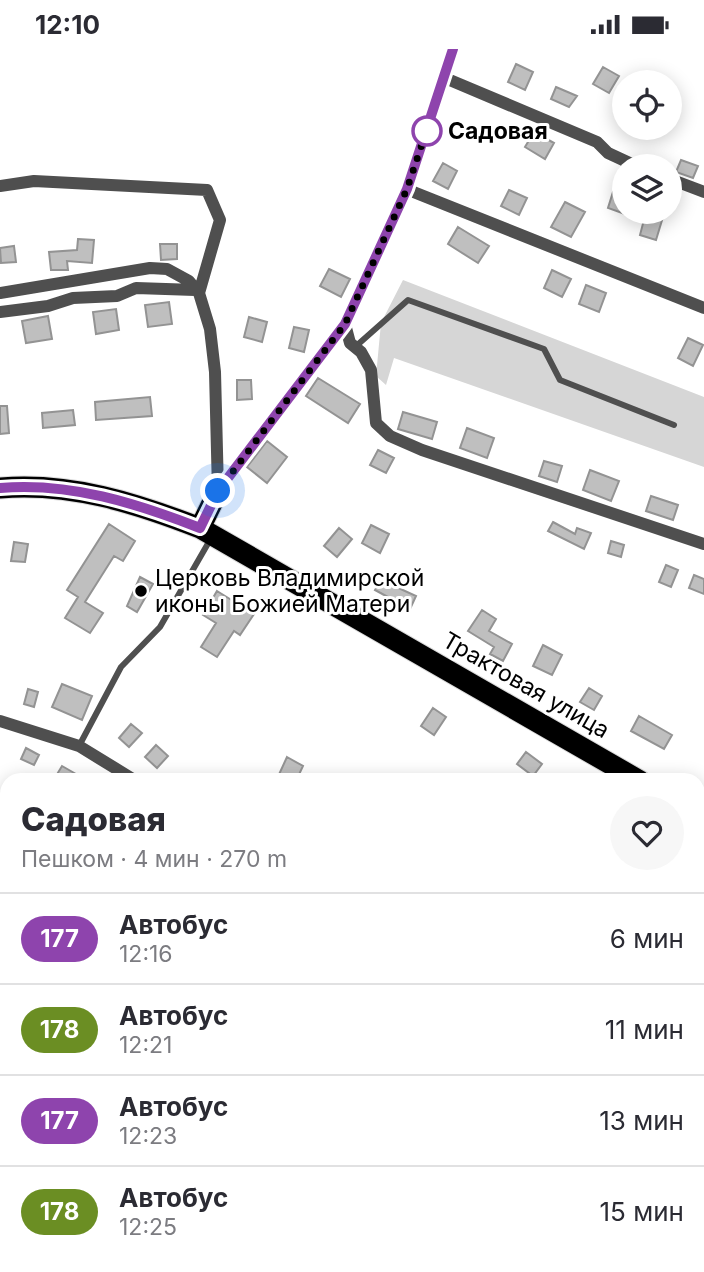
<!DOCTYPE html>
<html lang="ru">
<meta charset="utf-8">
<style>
:root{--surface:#fff;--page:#f7f7f7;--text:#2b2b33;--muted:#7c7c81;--line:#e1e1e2}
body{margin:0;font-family:Inter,sans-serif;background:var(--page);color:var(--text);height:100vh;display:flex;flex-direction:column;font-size:26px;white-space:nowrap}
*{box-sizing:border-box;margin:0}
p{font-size:23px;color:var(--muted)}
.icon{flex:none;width:38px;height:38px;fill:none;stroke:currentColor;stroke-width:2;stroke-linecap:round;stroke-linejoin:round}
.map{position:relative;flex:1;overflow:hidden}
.drawer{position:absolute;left:0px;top:724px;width:705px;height:499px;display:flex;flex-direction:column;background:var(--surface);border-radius:21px 21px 0 0;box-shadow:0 4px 18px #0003}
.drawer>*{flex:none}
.badge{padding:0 14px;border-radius:23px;font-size:24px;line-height:46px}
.fabs{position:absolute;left:612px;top:21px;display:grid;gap:14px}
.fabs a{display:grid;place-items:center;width:70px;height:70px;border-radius:50%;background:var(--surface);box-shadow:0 4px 18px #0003;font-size:35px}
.you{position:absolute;width:35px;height:35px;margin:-18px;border:5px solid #fff;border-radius:50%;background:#1a73e8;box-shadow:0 0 0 10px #1a73e833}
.map>.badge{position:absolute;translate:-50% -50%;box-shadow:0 0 0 4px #fff}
.round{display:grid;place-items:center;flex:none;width:74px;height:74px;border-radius:37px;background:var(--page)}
.summary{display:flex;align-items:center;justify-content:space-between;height:119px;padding:0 21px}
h1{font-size:33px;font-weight:800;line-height:52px}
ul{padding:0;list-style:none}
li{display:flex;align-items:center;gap:21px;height:91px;padding:0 21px;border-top:2px solid var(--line)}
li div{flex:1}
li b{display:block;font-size:26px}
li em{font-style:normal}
li .badge{min-width:77px;font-weight:700;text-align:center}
.status{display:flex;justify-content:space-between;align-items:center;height:49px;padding:0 35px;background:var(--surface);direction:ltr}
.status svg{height:19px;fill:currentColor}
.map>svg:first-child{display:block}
.green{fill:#d6d6d6}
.building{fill:#bfbfbf;stroke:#939393;stroke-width:2}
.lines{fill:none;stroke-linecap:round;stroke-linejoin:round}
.highway-casing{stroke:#dbdbdb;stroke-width:23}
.lane{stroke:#4f4f4f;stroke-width:6}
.street{stroke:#4f4f4f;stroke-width:12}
.highway{stroke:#000;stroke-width:21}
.line-casing{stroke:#fff;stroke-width:16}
.line{stroke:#8e44ad;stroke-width:10}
.walk{stroke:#000;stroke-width:7;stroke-dasharray:0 12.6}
.stop-dot{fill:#fff;stroke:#8e44ad;stroke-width:3.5}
.poi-dot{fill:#000;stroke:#fff;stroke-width:2.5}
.labels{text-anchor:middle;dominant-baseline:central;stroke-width:6;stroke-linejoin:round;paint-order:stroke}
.stop-label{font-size:23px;font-weight:bold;fill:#000;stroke:#fff;text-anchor:start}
.poi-label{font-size:23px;fill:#000;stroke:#fff;text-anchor:start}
.street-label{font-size:23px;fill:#000;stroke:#fff}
</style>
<div class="status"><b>12:10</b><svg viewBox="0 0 49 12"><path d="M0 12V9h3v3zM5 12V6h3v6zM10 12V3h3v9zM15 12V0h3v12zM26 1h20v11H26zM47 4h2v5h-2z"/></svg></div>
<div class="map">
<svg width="704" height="1223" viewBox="0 0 704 1223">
<rect width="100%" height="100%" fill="#fff"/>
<path class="green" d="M 403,231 L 704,348 L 704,418 L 394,309 L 386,336 L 376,327 L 381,274 Z"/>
<path class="building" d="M 516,15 L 533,23 L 525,41 L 508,33 Z
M 603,18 L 619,27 L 609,44 L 593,35 Z
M 556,38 L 577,47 L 569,58 L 551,50 Z
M 534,83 L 554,94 L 545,110 L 525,98 Z
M 681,111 L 698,117 L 693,129 L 676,123 Z
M 443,114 L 457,122 L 448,140 L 433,132 Z
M 509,141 L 527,149 L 519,166 L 501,157 Z
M 613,143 L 625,146 L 625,165 L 608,159 Z
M 565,153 L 585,163 L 571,188 L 551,178 Z
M 646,163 L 663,168 L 656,191 L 640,186 Z
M 458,178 L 489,197 L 478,214 L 448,195 Z
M 78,190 L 94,191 L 92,214 L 67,212 L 68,221 L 51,221 L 49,203 L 77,201 Z
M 160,195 L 177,195 L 177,210 L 161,211 Z
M 14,197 L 16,213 L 1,214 L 0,199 Z
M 329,220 L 350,230 L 341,248 L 320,237 Z
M 552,221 L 571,230 L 562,248 L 544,239 Z
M 586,236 L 606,244 L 599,263 L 579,255 Z
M 169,253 L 172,275 L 148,278 L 145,256 Z
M 116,260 L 119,281 L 96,285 L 93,263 Z
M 48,267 L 52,290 L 26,294 L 22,272 Z
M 249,268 L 267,273 L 262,293 L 244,288 Z
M 294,278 L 309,281 L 304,303 L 289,299 Z
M 688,289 L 703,296 L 693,317 L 678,309 Z
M 318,329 L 360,355 L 348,374 L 306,347 Z
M 237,331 L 251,331 L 252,350 L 237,351 Z
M 150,348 L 152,367 L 96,371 L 95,353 Z
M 0,357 L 7,357 L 9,384 L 0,385 Z
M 73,361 L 75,376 L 43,379 L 42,364 Z
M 403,363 L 437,373 L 432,390 L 398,380 Z
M 467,379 L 494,389 L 487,409 L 460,399 Z
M 267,392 L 287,408 L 267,434 L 247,418 Z
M 378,401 L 394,409 L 386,424 L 370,416 Z
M 544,412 L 562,417 L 557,433 L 539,427 Z
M 590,421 L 619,432 L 611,452 L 583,441 Z
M 651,447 L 678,456 L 673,471 L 646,462 Z
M 553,473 L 575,485 L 577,479 L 591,484 L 584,500 L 548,482 Z
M 109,475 L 135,492 L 123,512 L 114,507 L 85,553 L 103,564 L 90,584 L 65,569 L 78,548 L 67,541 Z
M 371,476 L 389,485 L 380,504 L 362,494 Z
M 339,479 L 352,490 L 337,508 L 324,497 Z
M 611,492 L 624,496 L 621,508 L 608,504 Z
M 14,493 L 28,495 L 25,513 L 11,512 Z
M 666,516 L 678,521 L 671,538 L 659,533 Z
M 694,526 L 704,530 L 704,545 L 689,539 Z
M 140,528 L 153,535 L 137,563 L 127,557 Z
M 381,531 L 416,547 L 410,560 L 375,541 Z
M 217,542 L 254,565 L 240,586 L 234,582 L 217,608 L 201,598 L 216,574 L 203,566 Z
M 482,561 L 496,570 L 489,582 L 512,595 L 503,612 L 490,605 L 494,598 L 468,582 Z
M 543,596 L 562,606 L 552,626 L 533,617 Z
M 62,635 L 92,647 L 82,671 L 52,658 Z
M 589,639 L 602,647 L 594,661 L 580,653 Z
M 28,640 L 38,643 L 34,658 L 24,655 Z
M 433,659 L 446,668 L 434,686 L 421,677 Z
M 639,667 L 672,686 L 664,700 L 631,682 Z
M 131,675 L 142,684 L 129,698 L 119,689 Z
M 156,696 L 168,707 L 157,719 L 145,708 Z
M 26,699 L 39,706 L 34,716 L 21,710 Z
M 526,703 L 542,715 L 533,727 L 517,715 Z
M 287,708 L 303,717 L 296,732 L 276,732 Z
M 62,717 L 76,725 L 72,732 L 53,732 Z"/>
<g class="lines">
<defs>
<path id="highway" d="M 0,439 C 70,433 136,454 200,479 L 640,732
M 200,479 L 218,442
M 698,765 L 704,768"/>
</defs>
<use href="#highway" class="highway-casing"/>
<path class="lane" d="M 355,298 L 408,251 L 544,300 L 560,331 L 674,376
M 79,697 L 121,618 L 160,578 L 210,491
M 0,854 L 7,857
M 303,1223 L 308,1216"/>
<path class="street" d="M 445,29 L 597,93 L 608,104 L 636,117
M 670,130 L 704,143
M 0,137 L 34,132 L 207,141 L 220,171 L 199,244
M 406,140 L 704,259
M 0,244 L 150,219 L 167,220 L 189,232 L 199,244 L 210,280 L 215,323 L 218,442
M 0,263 L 48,257 L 73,249 L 117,247 L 136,239 L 195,241
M 345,275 L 350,294 L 361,303 L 371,321 L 376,374 L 390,387 L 422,401 L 704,495
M 218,442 L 345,275 L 406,140 L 453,0
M 0,672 L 79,697 L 136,732
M 0,821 L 2,819
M 698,864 L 704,856
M 0,1136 L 7,1140
M 698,1175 L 704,1178
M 135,1216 L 147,1223
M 379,1216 L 391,1223
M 684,1223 L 686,1216"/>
<use href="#highway" class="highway"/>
</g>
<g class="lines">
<defs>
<path id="line" d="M 0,439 C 70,433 136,454 200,479 L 218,442 L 345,275 L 407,140 L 453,0"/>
</defs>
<use href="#line" class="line-casing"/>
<use href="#line" class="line"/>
<path class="walk" d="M 218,442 L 345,275 L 407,140 L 429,74 L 427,82"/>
</g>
<circle class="stop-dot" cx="427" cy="82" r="14"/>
<circle class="poi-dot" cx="141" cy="542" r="7"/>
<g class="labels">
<g class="stop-label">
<text x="448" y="82">Садовая</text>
</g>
<g class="poi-label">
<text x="155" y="529">Церковь Владимирской<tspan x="155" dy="26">иконы Божией Матери</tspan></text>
</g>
<g class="street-label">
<text transform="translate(526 636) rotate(30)">Трактовая улица</text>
</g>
</g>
</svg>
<div class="fabs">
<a><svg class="icon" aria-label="locate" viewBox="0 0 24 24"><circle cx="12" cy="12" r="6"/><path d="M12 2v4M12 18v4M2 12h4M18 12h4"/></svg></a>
<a><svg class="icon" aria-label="layers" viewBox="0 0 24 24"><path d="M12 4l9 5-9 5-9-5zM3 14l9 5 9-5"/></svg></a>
</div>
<div class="you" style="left:218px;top:442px"></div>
<section class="drawer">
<div class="summary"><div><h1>Садовая</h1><p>Пешком · 4 мин · 270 m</p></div><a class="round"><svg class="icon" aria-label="heart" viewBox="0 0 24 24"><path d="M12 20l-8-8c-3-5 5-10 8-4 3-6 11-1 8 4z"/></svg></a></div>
<ul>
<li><span class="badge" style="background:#8e44ad;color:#fff">177</span><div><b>Автобус</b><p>12:16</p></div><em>6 мин</em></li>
<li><span class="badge" style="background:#6b8e23;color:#fff">178</span><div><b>Автобус</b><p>12:21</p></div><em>11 мин</em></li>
<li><span class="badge" style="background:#8e44ad;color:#fff">177</span><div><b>Автобус</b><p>12:23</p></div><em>13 мин</em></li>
<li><span class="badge" style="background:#6b8e23;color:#fff">178</span><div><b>Автобус</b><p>12:25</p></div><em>15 мин</em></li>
</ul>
</section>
</div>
